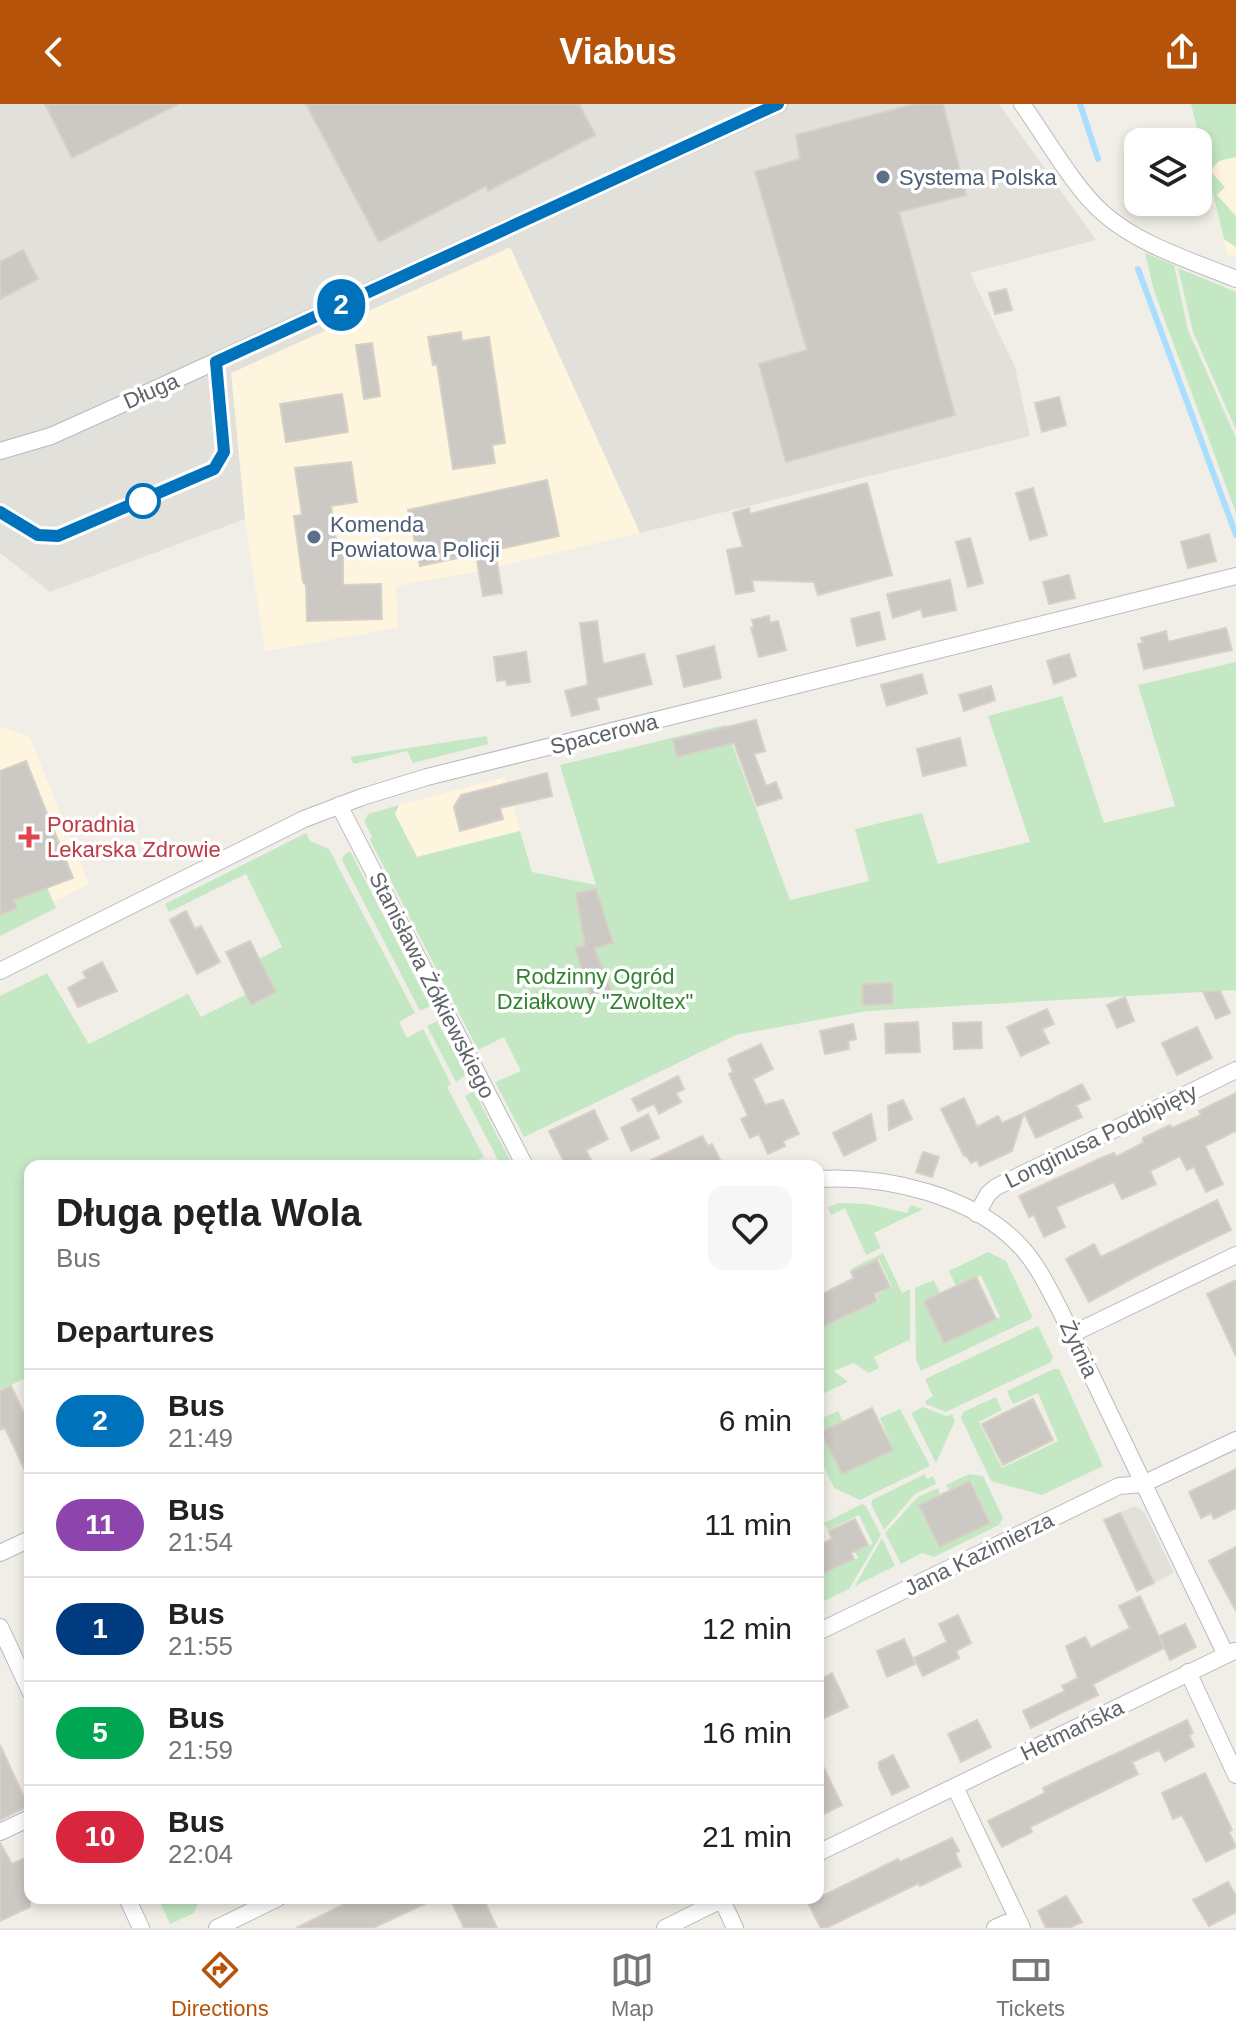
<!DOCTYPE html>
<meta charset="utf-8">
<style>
:root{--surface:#fff;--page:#f6f6f6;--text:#222;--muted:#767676;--line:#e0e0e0;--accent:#b45309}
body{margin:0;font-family:Helvetica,sans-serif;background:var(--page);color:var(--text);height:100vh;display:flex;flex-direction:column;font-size:30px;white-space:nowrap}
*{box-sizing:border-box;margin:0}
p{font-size:26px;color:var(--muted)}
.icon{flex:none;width:44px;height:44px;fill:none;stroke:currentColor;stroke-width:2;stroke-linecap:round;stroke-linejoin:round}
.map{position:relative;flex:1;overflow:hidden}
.details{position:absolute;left:24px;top:1056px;width:800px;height:744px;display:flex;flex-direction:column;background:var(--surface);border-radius:16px;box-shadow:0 4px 12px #0003}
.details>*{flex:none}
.badge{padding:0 16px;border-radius:26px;font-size:28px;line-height:52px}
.fabs{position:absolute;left:1124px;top:24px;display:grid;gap:16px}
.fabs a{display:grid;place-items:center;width:88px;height:88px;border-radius:16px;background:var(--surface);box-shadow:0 4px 12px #0003;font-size:40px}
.map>.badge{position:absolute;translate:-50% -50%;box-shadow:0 0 0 4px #fff}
h2{padding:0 32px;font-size:30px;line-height:72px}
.round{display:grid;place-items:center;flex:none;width:84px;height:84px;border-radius:16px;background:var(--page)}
.head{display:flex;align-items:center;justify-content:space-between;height:136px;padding:0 32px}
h1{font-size:38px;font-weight:700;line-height:60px}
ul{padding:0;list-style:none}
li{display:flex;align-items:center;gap:24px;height:104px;padding:0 32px;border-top:2px solid var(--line)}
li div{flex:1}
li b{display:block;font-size:30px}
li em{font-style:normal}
li .badge{min-width:88px;font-weight:700;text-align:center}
header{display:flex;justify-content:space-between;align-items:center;height:104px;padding:0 32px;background:var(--accent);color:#fff;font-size:36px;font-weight:700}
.menu{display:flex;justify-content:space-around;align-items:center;height:112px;border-top:2px solid var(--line);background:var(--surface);font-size:22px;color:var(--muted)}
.menu a{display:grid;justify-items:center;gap:4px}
.menu .current{color:var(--accent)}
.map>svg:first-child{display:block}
.commercial{fill:#fef5de}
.industrial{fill:#e2e0db}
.green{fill:#c5e8c4}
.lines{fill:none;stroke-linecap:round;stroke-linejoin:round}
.stream{stroke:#a9deff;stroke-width:6}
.building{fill:#ccc9c4;stroke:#d6d0c5;stroke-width:2}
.minor-casing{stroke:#b7babe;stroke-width:18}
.minor{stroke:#fff;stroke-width:16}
.line-casing{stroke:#fff;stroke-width:18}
.line{stroke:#0072bc;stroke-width:12}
.service-dot{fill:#5c6f8a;stroke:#fff;stroke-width:3}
.stop-dot{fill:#fff;stroke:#0072bc;stroke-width:4}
.health-dot{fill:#e0444e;stroke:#fff;stroke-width:3}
.labels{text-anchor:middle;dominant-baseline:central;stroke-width:7;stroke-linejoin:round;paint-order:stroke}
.service-label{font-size:22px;fill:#4e5e75;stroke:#fff;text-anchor:start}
.street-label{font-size:22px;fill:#5e6368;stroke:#fff}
.health-label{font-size:22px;fill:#be3a42;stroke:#fff;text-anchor:start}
.park-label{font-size:22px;fill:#338232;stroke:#fff}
</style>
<header><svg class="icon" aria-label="back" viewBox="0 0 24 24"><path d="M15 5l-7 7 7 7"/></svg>Viabus<svg class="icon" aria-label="share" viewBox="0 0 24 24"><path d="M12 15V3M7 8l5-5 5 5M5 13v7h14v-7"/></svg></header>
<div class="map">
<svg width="1236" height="1824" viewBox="0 0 1236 1824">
<rect width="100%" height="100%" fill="#f1eee7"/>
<path class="commercial" d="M 1191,0 L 1236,0 L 1236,152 L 1227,149 Z
M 511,143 L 640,429 L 470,469 L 396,482 L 398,524 L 265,547 L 245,415 L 231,269 Z
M 0,623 L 29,632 L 89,780 L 0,825 Z
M 506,673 L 520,727 L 416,753 L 395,710 L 399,701 Z"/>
<path class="industrial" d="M 0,0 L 999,0 L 1096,136 L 970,169 L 1015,263 L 1030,332 L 640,429 L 510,143 L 231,269 L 245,415 L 50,488 L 0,449 Z
M 1132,1403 L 1137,1403 L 1145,1409 L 1174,1469 L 1137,1487 L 1104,1416 Z"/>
<path class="green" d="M 1191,0 L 1236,0 L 1236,53 L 1219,57 L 1210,67 L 1225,83 L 1217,91 L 1236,112 L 1236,143 L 1224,135 Z
M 1145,149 L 1174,161 L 1188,226 L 1236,334 L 1236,409 L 1154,187 Z
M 1178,164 L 1236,188 L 1236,326 L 1193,228 Z
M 1236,558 L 1236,886 L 867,907 L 736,931 L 524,1033 L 495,978 L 521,967 L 504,933 L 478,946 L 370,736 L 372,733 L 364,717 L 368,710 L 399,701 L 395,710 L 417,753 L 520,727 L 532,768 L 596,781 L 560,661 L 725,621 L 790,796 L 869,777 L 855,725 L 922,709 L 938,760 L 1030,738 L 988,612 L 1062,592 L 1104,719 L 1175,702 L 1138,581 Z
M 487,632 L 488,640 L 413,659 L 407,647 L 354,660 L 350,653 Z
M 306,729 L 310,737 L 329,745 L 415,909 L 399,918 L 407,934 L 423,925 L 451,980 L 447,983 L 484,1053 L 464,1062 L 30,1062 L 30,1272 L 0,1286 L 0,892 L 47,869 L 89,940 L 188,890 L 201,913 L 271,878 L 259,855 L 282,843 L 246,770 L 169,808 L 165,800 Z
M 350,747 L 430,902 L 420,907 L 342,756 L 344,751 Z
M 47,783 L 56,804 L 0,832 L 0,811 L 17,804 L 14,796 Z
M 437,917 L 466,971 L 456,978 L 427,922 Z
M 474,987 L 513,1062 L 501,1062 L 465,992 Z
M 839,1099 L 867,1100 L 907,1109 L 911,1101 L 923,1105 L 874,1129 L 881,1144 L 866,1151 L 845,1104 L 831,1111 L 828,1103 Z
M 988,1148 L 1006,1157 L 1033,1214 L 921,1267 L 916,1256 L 915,1184 L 934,1176 L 940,1189 L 924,1197 L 944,1240 L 1000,1213 L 981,1171 L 956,1182 L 949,1167 Z
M 883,1149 L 902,1189 L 910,1185 L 910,1239 L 909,1236 L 874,1253 L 879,1264 L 869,1269 L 854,1259 L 834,1267 L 848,1278 L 818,1292 L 818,1226 L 879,1197 L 876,1191 L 892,1183 L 879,1155 L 852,1167 L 851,1165 Z
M 1038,1222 L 1053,1253 L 1051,1258 L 946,1308 L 926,1300 L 925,1297 L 933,1292 L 925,1275 Z
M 1054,1265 L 1059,1265 L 1103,1362 L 1042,1391 L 991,1377 L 961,1314 L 963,1308 L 996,1293 L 1002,1306 L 979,1318 L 1002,1364 L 1058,1337 L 1038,1289 L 1013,1300 L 1007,1287 Z
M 923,1303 L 946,1312 L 952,1310 L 955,1317 L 936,1359 L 911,1309 Z
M 900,1305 L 930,1362 L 860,1396 L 834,1384 L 818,1350 L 818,1316 L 838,1307 L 843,1317 L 821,1327 L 841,1369 L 893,1345 L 880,1314 Z
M 925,1370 L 927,1375 L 933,1372 L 936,1380 L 915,1390 L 884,1426 L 871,1400 L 872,1396 Z
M 969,1370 L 983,1372 L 1003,1414 L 999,1421 L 934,1453 L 922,1449 L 901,1460 L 885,1429 L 918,1393 L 938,1384 L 940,1390 L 918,1401 L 938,1444 L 991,1419 L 971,1376 L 949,1386 L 946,1381 Z
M 862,1400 L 866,1402 L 881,1431 L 849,1485 L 818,1500 L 818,1473 L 858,1454 L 855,1448 L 873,1440 L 859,1411 L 828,1426 L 824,1419 Z
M 882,1434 L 895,1462 L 855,1482 Z
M 158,1794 L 200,1794 L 194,1809 L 170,1820 Z"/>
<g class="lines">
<path class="stream" d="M 1080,0 L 1098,55
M 1138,165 L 1236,431"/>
</g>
<path class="building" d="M 45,0 L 178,0 L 72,54 Z
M 306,0 L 579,0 L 595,31 L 488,87 L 486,82 L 379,138 Z
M 915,0 L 943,0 L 966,91 L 899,108 L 955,311 L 786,358 L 759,260 L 807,246 L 755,68 L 800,55 L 796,31 Z
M 23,146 L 38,175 L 0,195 L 0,158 Z
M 1006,185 L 1012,206 L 995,210 L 989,189 Z
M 461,228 L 462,237 L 489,233 L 505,339 L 492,341 L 495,359 L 453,365 L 437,260 L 433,261 L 428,233 Z
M 372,239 L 380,292 L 364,295 L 356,241 Z
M 342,290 L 348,328 L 286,338 L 280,300 Z
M 1059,293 L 1066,321 L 1042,328 L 1035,299 Z
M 351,358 L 357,398 L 331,402 L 338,449 L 343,448 L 343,481 L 381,480 L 382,515 L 307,517 L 306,481 L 303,478 L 294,412 L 302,411 L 295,364 Z
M 547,376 L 559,432 L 495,446 L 502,489 L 483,492 L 476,450 L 420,462 L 408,406 Z
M 867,379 L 892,471 L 818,491 L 814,478 L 752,476 L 754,487 L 736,490 L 727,446 L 743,443 L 733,409 L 749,404 L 750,410 Z
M 1033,384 L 1047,431 L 1030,436 L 1016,389 Z
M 1209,430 L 1216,457 L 1188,464 L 1181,438 Z
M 970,434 L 983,479 L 968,483 L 956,438 Z
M 1069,471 L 1075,494 L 1049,500 L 1043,478 Z
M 950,476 L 956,506 L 923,513 L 921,505 L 893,514 L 887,490 Z
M 879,508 L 885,535 L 857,542 L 851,515 Z
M 769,512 L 770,519 L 778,517 L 786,546 L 759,553 L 751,524 L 754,523 L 752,516 Z
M 597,517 L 603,560 L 644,550 L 652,580 L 596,594 L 599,605 L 572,612 L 565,587 L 588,581 L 580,519 Z
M 1226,524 L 1232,546 L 1144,565 L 1138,540 L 1143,539 L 1141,534 L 1166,527 L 1168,538 Z
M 714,542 L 721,574 L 684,583 L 677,552 Z
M 526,548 L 530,578 L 507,581 L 506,576 L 497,577 L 494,553 Z
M 1069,550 L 1076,572 L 1054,580 L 1047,557 Z
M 922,570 L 927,589 L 887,602 L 881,581 Z
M 991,582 L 995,596 L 964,607 L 959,591 Z
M 756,616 L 765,647 L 754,650 L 766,682 L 776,678 L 782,694 L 757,702 L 734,639 L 677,653 L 673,636 Z
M 960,634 L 966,661 L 923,672 L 917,645 Z
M 26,657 L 73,774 L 14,796 L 17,804 L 0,811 L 0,667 Z
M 547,669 L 552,692 L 500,704 L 503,715 L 460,727 L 454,703 L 461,691 Z
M 596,785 L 613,839 L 594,844 L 612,887 L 592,895 L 575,844 L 585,841 L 576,789 Z
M 186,807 L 195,825 L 201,822 L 220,858 L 197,870 L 170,816 Z
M 250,837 L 276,888 L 251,901 L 226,848 Z
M 102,858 L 117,887 L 78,903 L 68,884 L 86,874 L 83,868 Z
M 892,879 L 893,900 L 863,901 L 862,880 Z
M 1220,887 L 1230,909 L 1216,915 L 1203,888 Z
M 1125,893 L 1134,917 L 1117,924 L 1107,901 Z
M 1047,905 L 1054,920 L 1042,925 L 1049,939 L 1021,952 L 1007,923 Z
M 918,918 L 920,948 L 886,949 L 885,920 Z
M 981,918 L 982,944 L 954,945 L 953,919 Z
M 853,920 L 856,935 L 848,937 L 849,945 L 825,950 L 820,927 Z
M 1197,923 L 1212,954 L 1177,971 L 1162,939 Z
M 761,940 L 773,965 L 753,975 L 765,1001 L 783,996 L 799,1030 L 783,1037 L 785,1042 L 768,1050 L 759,1030 L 750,1034 L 741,1015 L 748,1012 L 729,970 L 733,968 L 728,955 Z
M 678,972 L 684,985 L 676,989 L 681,998 L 659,1010 L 654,1000 L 638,1007 L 632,995 Z
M 1082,980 L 1090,995 L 1076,1001 L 1082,1013 L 1036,1034 L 1024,1009 Z
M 1236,989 L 1236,1027 L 1205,1042 L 1223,1080 L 1206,1088 L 1194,1063 L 1187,1066 L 1180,1052 L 1150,1067 L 1156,1080 L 1122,1095 L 1114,1078 L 1056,1103 L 1065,1123 L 1044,1133 L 1034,1111 L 1029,1113 L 1019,1092 L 1101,1054 L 1114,1049 L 1116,1053 L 1143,1039 L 1143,1034 L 1170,1021 L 1172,1024 L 1201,1011 L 1199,1007 Z
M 964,994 L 977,1023 L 998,1012 L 1002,1019 L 1024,1009 L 1012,1047 L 980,1062 L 977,1056 L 971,1059 L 966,1051 L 964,1052 L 941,1005 Z
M 903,996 L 912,1015 L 889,1026 L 888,1002 Z
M 594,1006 L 608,1035 L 586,1046 L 591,1056 L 578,1062 L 566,1062 L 549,1027 Z
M 648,1010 L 659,1034 L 631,1047 L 621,1024 Z
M 871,1010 L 876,1036 L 844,1052 L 833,1029 Z
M 702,1032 L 708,1042 L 712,1040 L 723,1062 L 639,1062 Z
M 923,1048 L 939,1053 L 932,1073 L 916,1068 Z
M 1217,1096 L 1231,1126 L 1146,1167 L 1089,1198 L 1066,1155 L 1094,1140 L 1101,1153 Z
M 877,1156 L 890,1183 L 874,1190 L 877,1197 L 818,1225 L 818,1192 L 854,1174 L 851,1168 Z
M 976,1173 L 996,1215 L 944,1239 L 924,1197 Z
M 1236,1176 L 1236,1252 L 1207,1190 Z
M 11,1282 L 30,1322 L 30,1377 L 5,1324 L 0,1326 L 0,1287 Z
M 1033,1295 L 1053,1336 L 1003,1361 L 982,1320 Z
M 872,1304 L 893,1346 L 842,1370 L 821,1328 Z
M 1236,1365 L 1236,1404 L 1214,1415 L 1211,1409 L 1201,1414 L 1189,1388 Z
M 970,1377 L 990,1419 L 939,1443 L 919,1401 Z
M 1120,1409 L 1154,1479 L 1137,1487 L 1104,1416 Z
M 855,1415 L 868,1441 L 851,1449 L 854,1455 L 818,1472 L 818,1442 L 832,1435 L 829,1427 Z
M 1236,1443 L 1236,1507 L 1209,1457 Z
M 1140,1492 L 1164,1544 L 1093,1580 L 1098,1591 L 1031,1624 L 1023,1607 L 1065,1587 L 1062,1582 L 1078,1574 L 1066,1542 L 1085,1533 L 1091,1544 L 1130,1524 L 1119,1502 Z
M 958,1511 L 971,1539 L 956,1547 L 959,1554 L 923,1572 L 914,1554 L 947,1538 L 939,1520 Z
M 1185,1520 L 1196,1543 L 1170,1556 L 1159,1532 Z
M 904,1535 L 915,1560 L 887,1573 L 877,1547 Z
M 832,1569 L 848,1603 L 818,1617 L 818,1576 Z
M 977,1616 L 991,1643 L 961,1658 L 948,1630 Z
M 1187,1616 L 1193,1629 L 1189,1631 L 1194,1642 L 1165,1657 L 1159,1646 L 1132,1658 L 1138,1670 L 1030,1723 L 1032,1728 L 1002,1743 L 988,1717 L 1045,1689 L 1043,1684 Z
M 0,1641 L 28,1702 L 0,1716 Z
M 893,1651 L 909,1683 L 892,1691 L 879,1664 L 879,1658 Z
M 818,1652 L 842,1701 L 818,1713 Z
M 1205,1669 L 1232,1726 L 1229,1728 L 1236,1743 L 1206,1758 L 1182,1711 L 1173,1715 L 1162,1689 Z
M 952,1734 L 959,1747 L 955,1749 L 961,1762 L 920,1782 L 919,1779 L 826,1824 L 821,1824 L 816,1815 L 808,1799 L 898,1755 L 900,1758 Z
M 0,1739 L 12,1760 L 30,1752 L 30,1803 L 0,1817 Z
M 1228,1778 L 1236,1792 L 1236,1808 L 1209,1822 L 1193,1796 Z
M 1066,1792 L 1082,1818 L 1069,1824 L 1046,1824 L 1038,1807 Z
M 357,1794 L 437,1794 L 373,1824 L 296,1824 Z
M 450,1794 L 483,1794 L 497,1824 L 464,1824 Z"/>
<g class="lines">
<defs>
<path id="minor" d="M 1022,0 C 1045,32 1075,85 1103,109 C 1139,141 1192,157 1236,175
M 0,347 L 51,332 L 140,292 L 779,0
M 339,701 L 525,1062
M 0,867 L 304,715 L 362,693 L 427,673 L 1236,472
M 818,1075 C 886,1071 974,1091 1022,1144 C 1038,1162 1049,1185 1060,1206 L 1226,1551
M 977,1110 L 988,1090 L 996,1083 L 1236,966
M 1072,1230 L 1236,1151
M 0,1449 L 30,1435
M 0,1523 L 30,1587
M 818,1528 L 1119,1382 L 1143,1380 L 1236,1336
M 1188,1568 L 1236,1671
M 955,1683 L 1022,1824
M 0,1728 L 30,1714
M 818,1749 L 1234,1547
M 127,1794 L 141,1824
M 722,1796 L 735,1824
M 217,1824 L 278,1794
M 665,1824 L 725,1794
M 995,1824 L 1017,1814"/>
</defs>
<use href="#minor" class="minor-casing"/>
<use href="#minor" class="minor"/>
</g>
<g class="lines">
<defs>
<path id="line" d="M 0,408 L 38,431 L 58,432 L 214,365 L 224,348 L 216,258 L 778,0"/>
</defs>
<use href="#line" class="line-casing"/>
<use href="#line" class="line"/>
</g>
<g class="service-dot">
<circle cx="883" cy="73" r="8"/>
<circle cx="314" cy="433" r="8"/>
</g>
<circle class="stop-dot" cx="143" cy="397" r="16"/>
<path class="health-dot" d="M25 721h8v8h8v8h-8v8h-8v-8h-8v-8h8z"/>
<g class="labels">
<g class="service-label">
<text x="899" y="73">Systema Polska</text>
<text x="330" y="420">Komenda<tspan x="330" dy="25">Powiatowa Policji</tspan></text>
</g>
<g class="street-label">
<text transform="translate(151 287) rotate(-24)">Długa</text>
<text transform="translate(604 630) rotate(-14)">Spacerowa</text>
<text transform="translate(432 881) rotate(63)">Stanisława Żółkiewskiego</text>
<text transform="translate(1101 1032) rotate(-26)">Longinusa Podbipięty</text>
<text transform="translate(1079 1245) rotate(65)">Żytnia</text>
<text transform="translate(979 1450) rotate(-26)">Jana Kazimierza</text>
<text transform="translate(1072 1626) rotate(-26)">Hetmańska</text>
</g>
<g class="health-label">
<text x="47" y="720">Poradnia<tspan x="47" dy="25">Lekarska Zdrowie</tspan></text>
</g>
<g class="park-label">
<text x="595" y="872">Rodzinny Ogród<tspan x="595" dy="25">Działkowy "Zwoltex"</tspan></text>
</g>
</g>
</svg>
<div class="fabs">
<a><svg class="icon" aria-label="layers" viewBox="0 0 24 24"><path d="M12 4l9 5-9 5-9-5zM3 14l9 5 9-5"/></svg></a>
</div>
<b class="badge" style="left:341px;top:201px;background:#0072bc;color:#fff">2</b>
<section class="details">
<div class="head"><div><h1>Długa pętla Wola</h1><p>Bus</p></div><a class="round"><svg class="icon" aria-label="heart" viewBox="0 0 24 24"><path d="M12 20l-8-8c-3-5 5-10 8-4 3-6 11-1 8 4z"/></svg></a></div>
<h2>Departures</h2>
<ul>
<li><span class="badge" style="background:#0072bc;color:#fff">2</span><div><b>Bus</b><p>21:49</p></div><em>6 min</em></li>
<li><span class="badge" style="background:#8e44ad;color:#fff">11</span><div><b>Bus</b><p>21:54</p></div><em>11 min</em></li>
<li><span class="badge" style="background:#003b80;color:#fff">1</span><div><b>Bus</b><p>21:55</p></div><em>12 min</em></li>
<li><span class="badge" style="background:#00a651;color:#fff">5</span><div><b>Bus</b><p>21:59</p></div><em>16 min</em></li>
<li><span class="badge" style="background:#d7263d;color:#fff">10</span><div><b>Bus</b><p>22:04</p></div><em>21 min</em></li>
</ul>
</section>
</div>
<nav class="menu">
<a class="current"><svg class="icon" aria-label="directions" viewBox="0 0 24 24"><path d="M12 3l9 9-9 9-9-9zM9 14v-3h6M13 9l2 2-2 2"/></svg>Directions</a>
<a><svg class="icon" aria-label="map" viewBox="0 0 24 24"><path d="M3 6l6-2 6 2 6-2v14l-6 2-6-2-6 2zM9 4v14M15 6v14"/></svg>Map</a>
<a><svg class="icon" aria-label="tickets" viewBox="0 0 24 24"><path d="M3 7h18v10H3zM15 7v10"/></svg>Tickets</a>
</nav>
